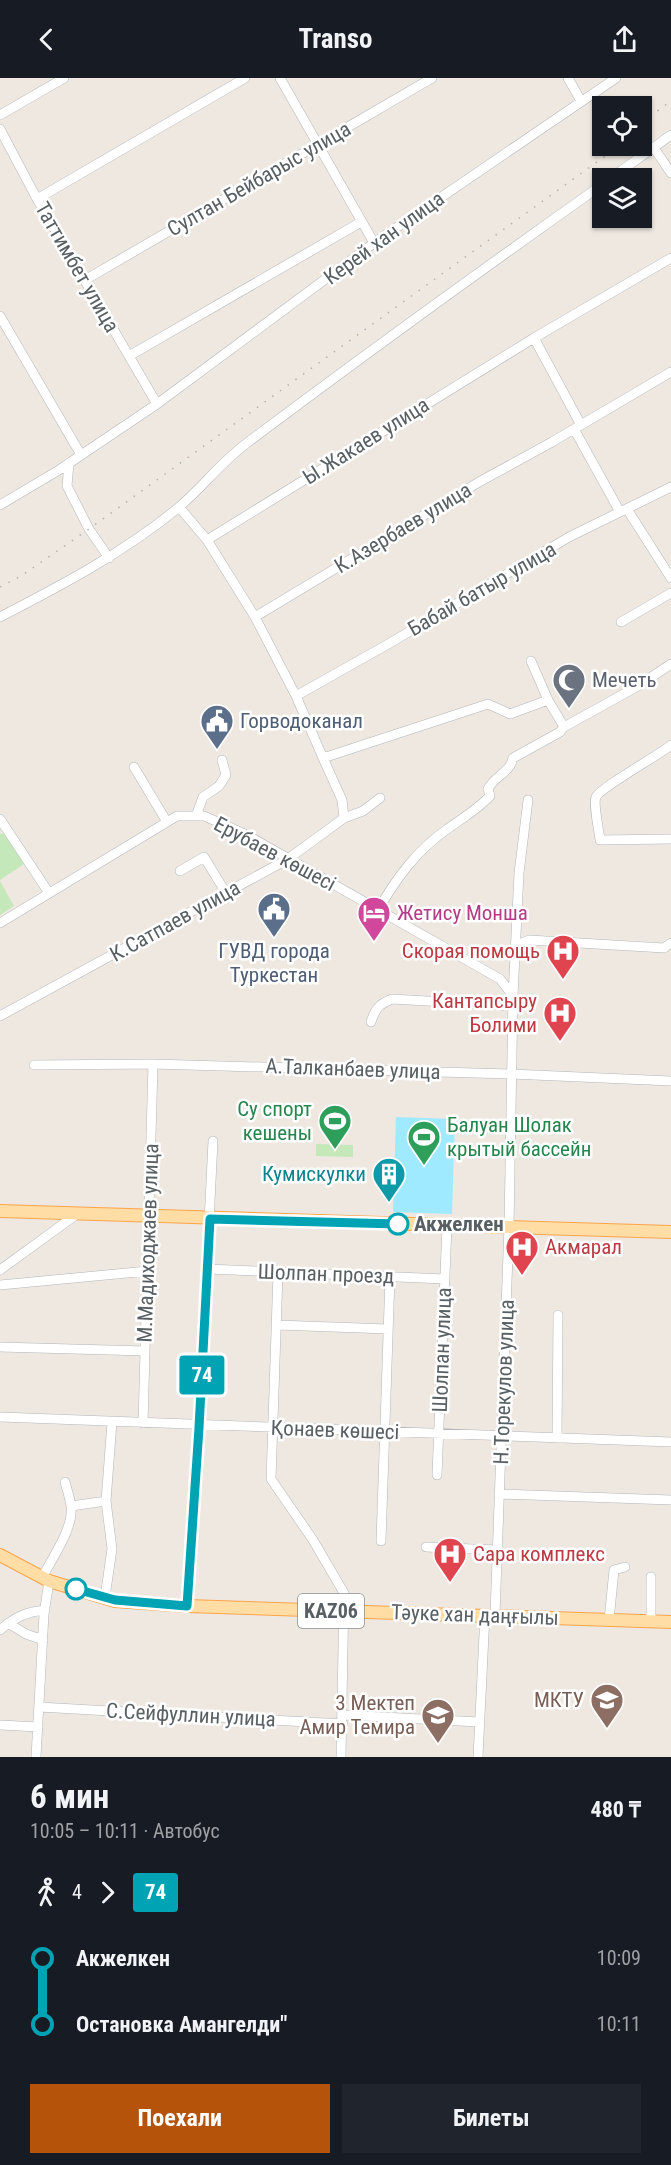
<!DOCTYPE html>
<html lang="ru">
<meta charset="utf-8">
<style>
:root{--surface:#171b24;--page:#20242c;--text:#f1f3f6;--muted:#9ea1a6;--accent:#b45309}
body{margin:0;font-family:"Roboto Condensed",sans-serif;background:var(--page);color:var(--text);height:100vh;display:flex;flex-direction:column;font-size:22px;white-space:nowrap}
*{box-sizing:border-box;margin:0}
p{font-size:20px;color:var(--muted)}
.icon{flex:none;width:33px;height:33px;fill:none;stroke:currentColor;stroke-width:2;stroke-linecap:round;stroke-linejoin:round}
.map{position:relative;height:1679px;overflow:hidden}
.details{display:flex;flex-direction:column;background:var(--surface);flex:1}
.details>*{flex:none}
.badge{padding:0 12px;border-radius:4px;font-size:21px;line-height:39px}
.buttons{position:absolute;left:592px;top:18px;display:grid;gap:12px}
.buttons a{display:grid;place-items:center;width:60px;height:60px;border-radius:0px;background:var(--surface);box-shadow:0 2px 4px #0004;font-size:30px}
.map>.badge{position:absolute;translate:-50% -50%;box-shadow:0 0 0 3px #fff}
.legs{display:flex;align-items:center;gap:9px;height:66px;padding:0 30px;font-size:20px}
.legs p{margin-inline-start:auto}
.head{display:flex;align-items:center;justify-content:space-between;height:102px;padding:0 30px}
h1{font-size:33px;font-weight:700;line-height:45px}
.primary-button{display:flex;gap:12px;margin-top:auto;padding:12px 30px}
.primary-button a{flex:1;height:69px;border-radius:0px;background:var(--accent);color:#fff;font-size:24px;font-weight:700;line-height:69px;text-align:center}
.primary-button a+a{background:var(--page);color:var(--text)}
ul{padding:0 30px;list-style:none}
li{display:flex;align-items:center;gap:21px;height:66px;font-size:22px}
li i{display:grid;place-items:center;width:9px;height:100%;margin:0 8px;background:currentColor}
li i::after{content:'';width:15px;height:15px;margin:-8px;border:4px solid;border-radius:50%;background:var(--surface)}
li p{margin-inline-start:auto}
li:first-child i{background:linear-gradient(#0000 50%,currentColor 0)}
li:last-child i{background:linear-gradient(currentColor 50%,#0000 0)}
header{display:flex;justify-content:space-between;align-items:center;height:78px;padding:0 30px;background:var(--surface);font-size:27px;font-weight:700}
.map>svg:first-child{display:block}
.green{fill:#c4e8ba}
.water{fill:#a0eaff}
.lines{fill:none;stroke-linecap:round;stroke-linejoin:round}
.minor-casing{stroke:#b2b6ba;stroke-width:10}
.major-casing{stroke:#fea44a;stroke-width:14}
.minor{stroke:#fff;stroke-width:9}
.major{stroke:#ffdda5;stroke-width:12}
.rail{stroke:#b1b2b3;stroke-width:1.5;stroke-dasharray:1.5 8;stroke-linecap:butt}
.line-1-casing{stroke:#fff;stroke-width:14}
.line-1{stroke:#00a3b4;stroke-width:9}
.stop-1-dot{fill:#fff;stroke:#00a3b4;stroke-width:3}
.labels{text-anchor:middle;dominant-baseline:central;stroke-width:5;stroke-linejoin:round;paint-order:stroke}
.shield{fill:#fff;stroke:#8b9092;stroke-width:1.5}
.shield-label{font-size:20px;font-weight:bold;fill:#596063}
.street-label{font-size:21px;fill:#596063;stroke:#fff}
.worship-label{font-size:21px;fill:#5b616d;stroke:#fff;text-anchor:start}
.service-label{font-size:21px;fill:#4e5e75;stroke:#fff;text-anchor:start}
.hotel-label{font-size:21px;fill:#b23c85;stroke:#fff;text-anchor:start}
.health-label{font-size:21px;fill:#be3a42;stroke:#fff;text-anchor:end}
.leisure-label{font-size:21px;fill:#27864d;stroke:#fff;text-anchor:end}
.culture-label{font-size:21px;fill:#0d838f;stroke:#fff;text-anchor:end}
.stop-label{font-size:21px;font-weight:bold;fill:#596063;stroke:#fff;text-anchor:start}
.education-label{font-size:21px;fill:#785e54;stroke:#fff;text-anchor:end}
</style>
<header><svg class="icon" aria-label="back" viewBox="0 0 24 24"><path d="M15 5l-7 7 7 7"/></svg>Transo<svg class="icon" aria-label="share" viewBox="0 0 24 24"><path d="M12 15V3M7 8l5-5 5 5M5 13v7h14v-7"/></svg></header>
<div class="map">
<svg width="671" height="1679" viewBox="0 0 671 1679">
<rect width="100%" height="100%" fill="#eee8e1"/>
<path class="green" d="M 4,755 L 24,786 L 0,802 L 0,756 Z
M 0,803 L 14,828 L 0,837 Z
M 316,1066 L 353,1067 L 353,1079 L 316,1078 Z"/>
<path class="water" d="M 396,1039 L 455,1041 L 452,1136 L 393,1134 Z"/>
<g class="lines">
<defs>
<path id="minor" d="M 280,0 L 374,165
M 568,0 L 581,23
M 0,37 L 64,0
M 0,51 L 37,121 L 157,326
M 654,70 L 671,95
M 611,100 L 671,57
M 37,121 L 245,0
M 85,202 L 432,0
M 0,238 L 81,377
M 534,260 L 581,347
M 129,278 L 361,144
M 574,351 L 620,434
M 69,385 L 67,408 L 89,451 L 109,480
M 0,427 L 59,392 L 157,326 L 374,165 L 616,0
M 179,429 L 207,462 L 534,260 L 671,180
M 627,431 L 671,500
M 207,462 L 255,539 L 296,618 L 323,680
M 0,539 C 62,507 123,475 178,430 C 202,410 221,384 247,365 C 364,277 483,191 603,106
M 255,539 L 479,404 L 552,364 L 671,294
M 621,544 L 671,515
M 531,583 L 548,622
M 296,618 L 390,565 L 569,459 L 671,409
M 671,667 C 658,678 601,709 596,719 C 593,726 599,752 600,762 L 671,761
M 134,689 L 167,744
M 196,738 L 203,719 L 219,708 L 226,697 L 222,682
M 344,740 L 363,733 L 380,720
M 0,741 L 49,815
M 180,793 L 204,779 L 226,815
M 378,832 C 396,801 416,773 446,752 C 461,741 477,732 490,718 L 488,711 C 494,698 510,695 513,680 L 560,654 L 564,649
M 0,845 L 177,738 L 204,738 L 245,756 L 500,901 L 513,918
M 517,867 L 529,862 L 664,870 L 671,865
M 0,938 L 288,781 L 344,740 L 342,722 L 323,680 L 488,626 L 510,636 L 548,622 L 564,649 L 638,608 L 671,586
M 371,944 C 375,931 379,926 392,921 L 513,928
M 34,987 L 153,986 L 511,996 L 671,1003
M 207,1191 L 445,1201
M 0,1192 L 77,1136
M 278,1195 L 271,1401 L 313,1462 L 344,1515 L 341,1679
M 0,1207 L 148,1193
M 277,1247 L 388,1251
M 0,1269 L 145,1273
M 0,1339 L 671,1364
M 143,1345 L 153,986
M 557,1360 L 558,1237
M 437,1397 L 447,1147
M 499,1416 L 671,1422
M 71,1428 L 106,1423
M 381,1463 L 390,1199
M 426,1469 L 497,1472
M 42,1500 C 52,1480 74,1450 71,1428 C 70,1420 67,1412 65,1404
M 105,1519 L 112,1471 L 106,1423 L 112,1344
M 187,1528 L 199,1347 L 213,1063
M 495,1537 L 509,1148 L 513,918 L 519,795 L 528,722
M 609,1542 L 614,1492 L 625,1489
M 651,1543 L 651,1499
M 8,1545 L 26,1556 L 43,1562
M 0,1552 C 15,1539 26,1534 45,1532
M 39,1629 L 343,1646
M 343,1637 L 479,1644
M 0,1647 L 38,1649
M 36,1679 L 44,1536 L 49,1503
M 478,1679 L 485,1536"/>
<path id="major" d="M 0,1133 L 671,1154
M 0,1477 L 49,1503 L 115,1523 L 187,1528 L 671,1544"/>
</defs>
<use href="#minor" class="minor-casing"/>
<use href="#major" class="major-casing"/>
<use href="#minor" class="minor"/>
<use href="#major" class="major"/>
<path class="rail" d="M 642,44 L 671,23
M 0,509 L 21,498 L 89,451 L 619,68"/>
</g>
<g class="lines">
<defs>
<path id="line-1" d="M 76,1511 L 115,1522 L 187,1528 L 199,1350 L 210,1141 L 398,1146"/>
</defs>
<use href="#line-1" class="line-1-casing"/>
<use href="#line-1" class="line-1"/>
</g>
<defs>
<symbol id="mosque-pin" viewBox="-11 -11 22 30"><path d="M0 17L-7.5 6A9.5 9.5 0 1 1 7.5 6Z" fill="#6b7280" stroke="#fff"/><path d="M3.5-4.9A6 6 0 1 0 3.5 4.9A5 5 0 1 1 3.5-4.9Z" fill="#fff"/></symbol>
<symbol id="civic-pin" viewBox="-11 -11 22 30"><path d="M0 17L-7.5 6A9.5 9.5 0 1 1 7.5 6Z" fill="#5c6f8a" stroke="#fff"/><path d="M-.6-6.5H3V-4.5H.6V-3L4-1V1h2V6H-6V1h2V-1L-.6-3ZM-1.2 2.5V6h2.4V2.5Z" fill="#fff"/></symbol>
<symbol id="hotel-pin" viewBox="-11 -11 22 30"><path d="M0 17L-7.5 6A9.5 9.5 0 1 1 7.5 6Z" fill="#d1479c" stroke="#fff"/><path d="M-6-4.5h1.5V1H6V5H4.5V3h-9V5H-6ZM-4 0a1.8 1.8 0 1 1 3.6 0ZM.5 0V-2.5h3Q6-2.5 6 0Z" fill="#fff"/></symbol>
<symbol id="hospital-pin" viewBox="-11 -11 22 30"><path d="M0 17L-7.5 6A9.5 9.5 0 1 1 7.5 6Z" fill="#e0444e" stroke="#fff"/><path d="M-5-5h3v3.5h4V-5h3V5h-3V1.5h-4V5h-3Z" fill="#fff"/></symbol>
<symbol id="stadium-pin" viewBox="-11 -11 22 30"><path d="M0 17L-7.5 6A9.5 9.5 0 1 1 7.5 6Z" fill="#2e9e5b" stroke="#fff"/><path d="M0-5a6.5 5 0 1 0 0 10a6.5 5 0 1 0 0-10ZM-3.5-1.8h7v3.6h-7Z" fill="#fff"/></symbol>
<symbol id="building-pin" viewBox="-11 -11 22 30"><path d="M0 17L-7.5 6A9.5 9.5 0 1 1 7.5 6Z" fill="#0f9aa8" stroke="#fff"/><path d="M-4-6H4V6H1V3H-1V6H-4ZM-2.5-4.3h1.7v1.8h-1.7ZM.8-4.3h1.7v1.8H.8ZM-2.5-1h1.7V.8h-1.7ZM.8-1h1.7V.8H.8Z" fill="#fff"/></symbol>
<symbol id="university-pin" viewBox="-11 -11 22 30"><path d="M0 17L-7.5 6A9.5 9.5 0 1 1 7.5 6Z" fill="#8d6e63" stroke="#fff"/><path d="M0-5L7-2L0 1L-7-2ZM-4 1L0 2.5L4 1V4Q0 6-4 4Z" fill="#fff"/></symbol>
<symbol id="school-pin" viewBox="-11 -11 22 30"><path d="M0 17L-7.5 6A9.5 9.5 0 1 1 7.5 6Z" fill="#8d6e63" stroke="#fff"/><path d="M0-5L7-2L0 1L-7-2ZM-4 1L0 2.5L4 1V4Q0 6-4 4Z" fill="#fff"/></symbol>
</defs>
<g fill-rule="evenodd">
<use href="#mosque-pin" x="550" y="583" width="38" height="52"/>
<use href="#civic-pin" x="198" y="624" width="38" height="52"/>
<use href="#civic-pin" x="255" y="812" width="38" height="52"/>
<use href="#hotel-pin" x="355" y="816" width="38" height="52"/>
<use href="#hospital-pin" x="544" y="854" width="38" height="52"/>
<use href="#hospital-pin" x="541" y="916" width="38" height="52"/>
<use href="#stadium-pin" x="316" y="1024" width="38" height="52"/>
<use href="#stadium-pin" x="405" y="1040" width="38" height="52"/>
<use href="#building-pin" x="370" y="1077" width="38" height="52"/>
<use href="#hospital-pin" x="503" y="1150" width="38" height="52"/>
<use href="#hospital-pin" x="431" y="1457" width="38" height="52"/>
<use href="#university-pin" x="588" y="1603" width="38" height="52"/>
<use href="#school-pin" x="419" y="1618" width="38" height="52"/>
</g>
<g class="stop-1-dot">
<circle cx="398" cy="1146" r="10"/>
<circle cx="76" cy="1511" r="10"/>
</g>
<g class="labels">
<rect class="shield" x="298" y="1516" width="66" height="34" rx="4.5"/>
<g class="shield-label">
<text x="331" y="1533">KАZ06</text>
</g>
<g class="street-label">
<text transform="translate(259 101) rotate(-30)">Султан Бейбарыс улица</text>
<text transform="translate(384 160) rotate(-36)">Керей хан улица</text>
<text transform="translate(77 189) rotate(60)">Таттимбет улица</text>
<text transform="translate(366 363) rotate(-32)">Ы.Жакаев улица</text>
<text transform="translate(403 450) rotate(-31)">К.Азербаев улица</text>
<text transform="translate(482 511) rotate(-30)">Бабай батыр улица</text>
<text transform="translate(275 776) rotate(28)">Ерубаев көшесі</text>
<text transform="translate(175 843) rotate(-29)">К.Сатпаев улица</text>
<text transform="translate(353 991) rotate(2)">А.Талканбаев улица</text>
<text transform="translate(148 1165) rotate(-88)">М.Мадиходжаев улица</text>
<text transform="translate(326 1196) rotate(2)">Шолпан проезд</text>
<text transform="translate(442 1272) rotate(-88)">Шолпан улица</text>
<text transform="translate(504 1304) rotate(-88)">Н.Торекулов улица</text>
<text transform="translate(335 1352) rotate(2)">Қонаев көшесі</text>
<text transform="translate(475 1537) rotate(2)">Тәуке хан даңғылы</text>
<text transform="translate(191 1637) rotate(3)">С.Сейфуллин улица</text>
</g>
<g class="worship-label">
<text x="592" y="602">Мечеть</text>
</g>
<g class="service-label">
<text x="240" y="643">Горводоканал</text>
<text x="274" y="873" text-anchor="middle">ГУВД города<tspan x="274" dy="24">Туркестан</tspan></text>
</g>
<g class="hotel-label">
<text x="397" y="835">Жетису Монша</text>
</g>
<g class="health-label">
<text x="540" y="873">Скорая помощь</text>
<text x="537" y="923">Кантапсыру<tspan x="537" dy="24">Болими</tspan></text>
<text x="545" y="1169" text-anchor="start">Акмарал</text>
<text x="473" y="1476" text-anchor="start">Сара комплекс</text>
</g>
<g class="leisure-label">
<text x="312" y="1031">Су спорт<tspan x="312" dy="24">кешены</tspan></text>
<text x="447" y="1047" text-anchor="start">Балуан Шолак<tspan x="447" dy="24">крытый бассейн</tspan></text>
</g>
<g class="culture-label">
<text x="366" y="1096">Кумискулки</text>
</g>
<g class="stop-label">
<text x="414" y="1146">Акжелкен</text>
</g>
<g class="education-label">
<text x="584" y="1622">МКТУ</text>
<text x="415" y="1625">3 Мектеп<tspan x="415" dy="24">Амир Темира</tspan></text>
</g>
</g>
</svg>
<div class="buttons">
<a><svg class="icon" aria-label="locate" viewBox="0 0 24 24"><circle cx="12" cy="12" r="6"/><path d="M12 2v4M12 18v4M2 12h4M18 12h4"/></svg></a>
<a><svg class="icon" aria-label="layers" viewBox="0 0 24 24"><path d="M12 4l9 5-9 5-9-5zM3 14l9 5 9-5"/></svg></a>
</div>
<b class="badge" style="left:202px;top:1297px;background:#00a3b4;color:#fff">74</b>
</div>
<section class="details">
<div class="head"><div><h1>6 мин</h1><p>10:05 – 10:11 · Автобус</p></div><b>480 ₸</b></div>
<div class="legs"><svg class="icon" aria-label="walk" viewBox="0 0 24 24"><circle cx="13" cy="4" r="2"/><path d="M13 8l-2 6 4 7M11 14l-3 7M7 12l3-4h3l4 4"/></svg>4<svg class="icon" aria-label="forward" viewBox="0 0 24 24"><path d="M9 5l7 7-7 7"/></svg><b class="badge" style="background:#00a3b4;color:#fff">74</b></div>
<ul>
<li><i style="color:#00a3b4"></i><b>Акжелкен</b><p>10:09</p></li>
<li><i style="color:#00a3b4"></i><b>Остановка Амангелди&quot;</b><p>10:11</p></li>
</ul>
<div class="primary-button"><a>Поехали</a><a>Билеты</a></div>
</section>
